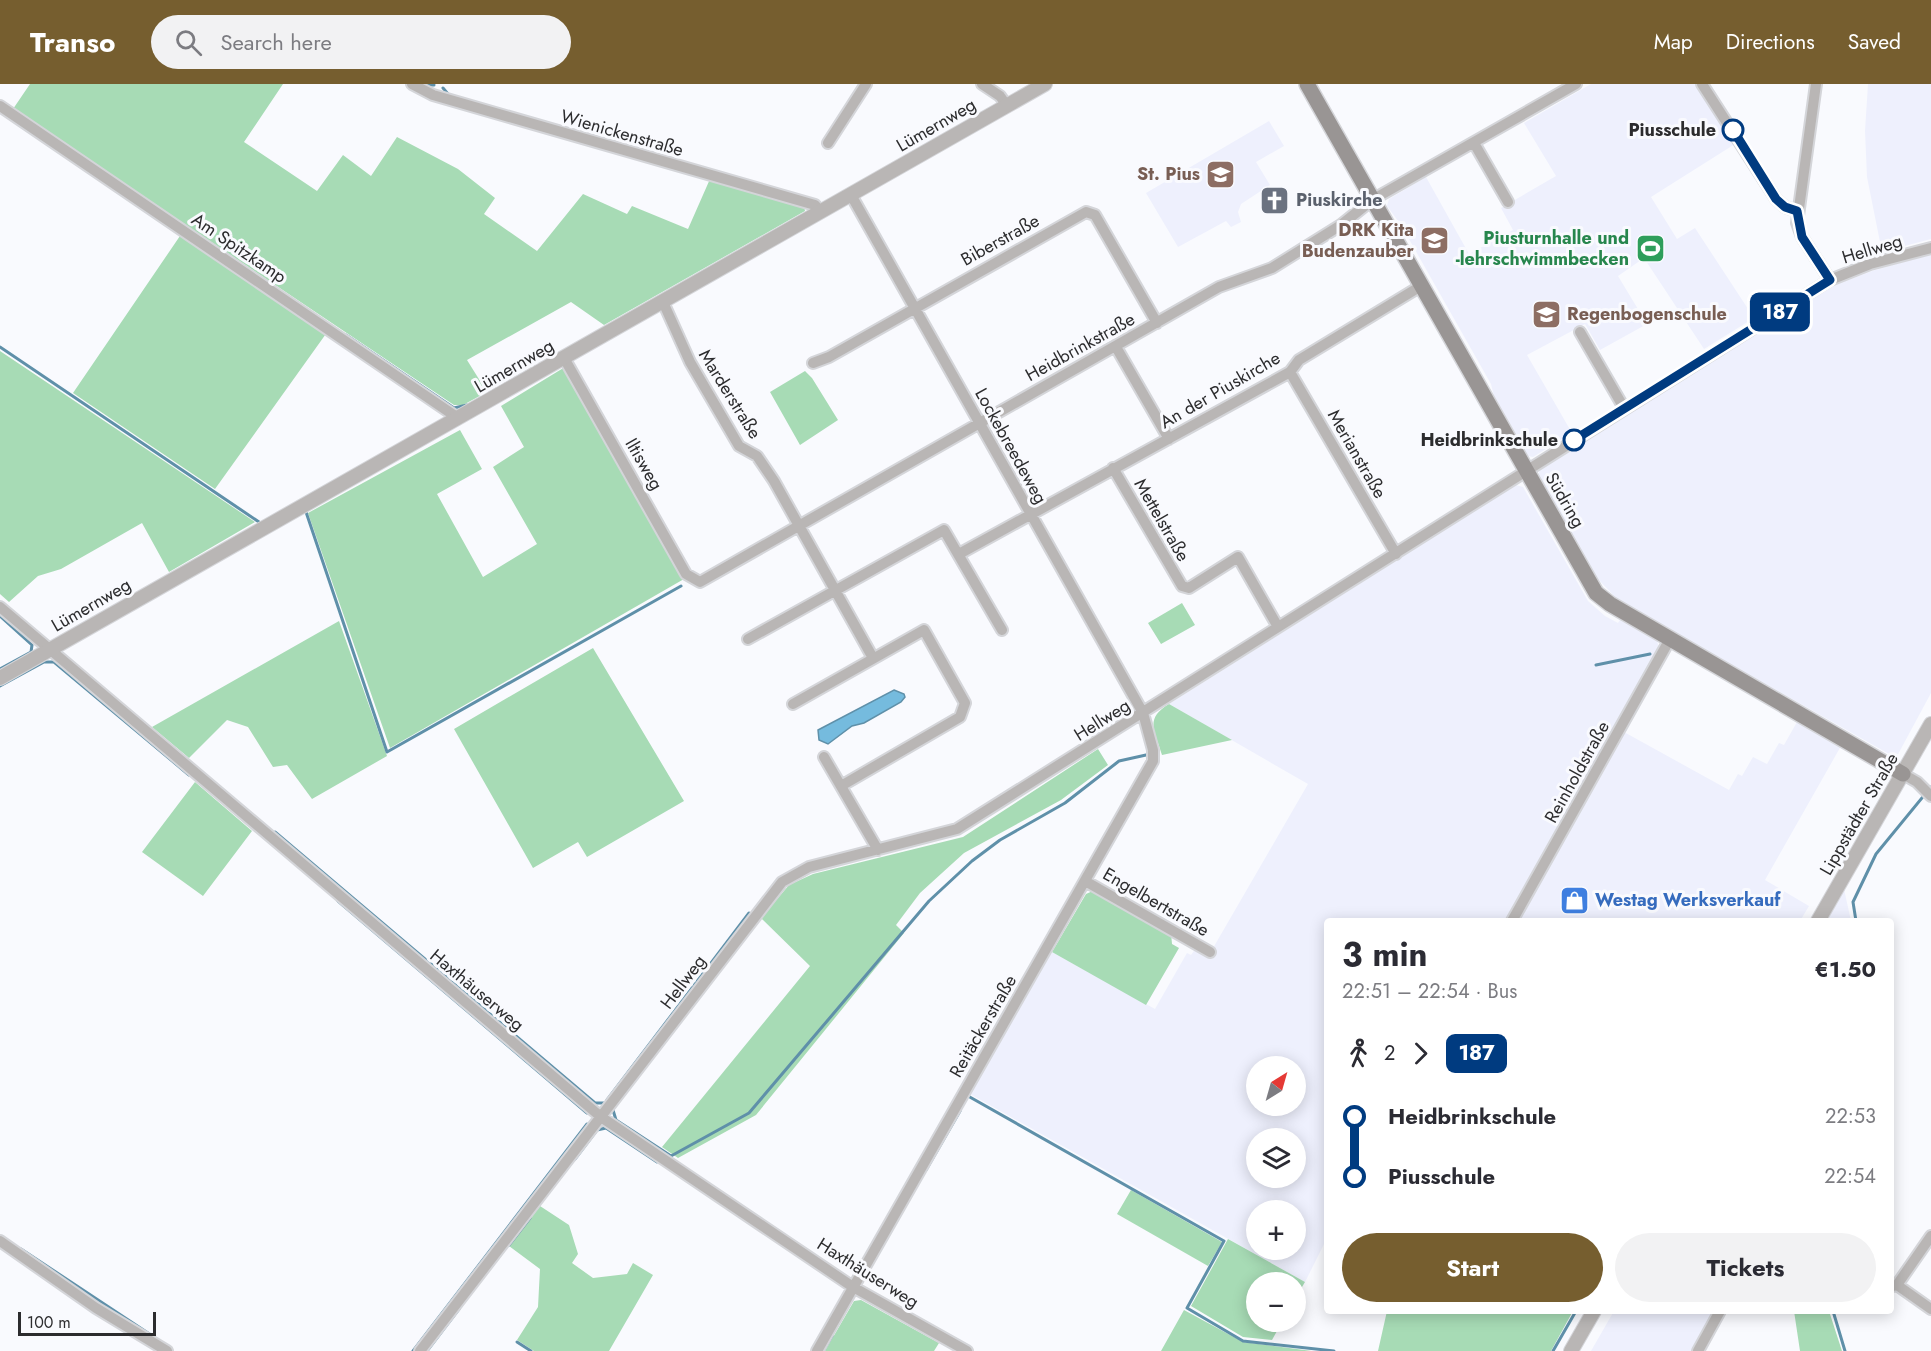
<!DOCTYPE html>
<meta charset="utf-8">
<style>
:root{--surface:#fff;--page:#f2f2f3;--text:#2b2b33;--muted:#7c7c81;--accent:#765e2f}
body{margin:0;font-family:Jost,sans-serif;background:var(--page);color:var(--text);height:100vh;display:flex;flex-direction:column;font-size:22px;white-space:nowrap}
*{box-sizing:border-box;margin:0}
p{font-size:20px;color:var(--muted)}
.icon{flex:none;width:33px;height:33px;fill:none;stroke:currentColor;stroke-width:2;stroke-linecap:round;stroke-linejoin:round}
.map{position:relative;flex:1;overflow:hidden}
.sheet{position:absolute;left:1324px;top:834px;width:570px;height:396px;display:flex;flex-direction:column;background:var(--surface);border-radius:6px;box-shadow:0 3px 15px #0003}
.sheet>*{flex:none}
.badge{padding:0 12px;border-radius:9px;font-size:21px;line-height:39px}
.needle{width:39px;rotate:37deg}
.controls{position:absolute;left:1246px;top:972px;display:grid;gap:12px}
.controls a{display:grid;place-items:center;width:60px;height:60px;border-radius:50%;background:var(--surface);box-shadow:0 3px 15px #0003;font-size:30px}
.scale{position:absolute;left:18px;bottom:15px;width:138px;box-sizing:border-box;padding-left:6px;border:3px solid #2c2c2e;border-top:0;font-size:16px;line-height:21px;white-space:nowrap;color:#2c2c2e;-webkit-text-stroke:4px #f9fafe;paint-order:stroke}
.map>.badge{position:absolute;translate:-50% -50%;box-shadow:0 0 0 3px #fff}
.legs{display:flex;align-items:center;gap:9px;height:66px;padding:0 18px;font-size:20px}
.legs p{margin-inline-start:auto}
.summary{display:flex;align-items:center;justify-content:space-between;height:102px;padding:0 18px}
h1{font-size:33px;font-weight:700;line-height:45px}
.action{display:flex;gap:12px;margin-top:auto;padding:12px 18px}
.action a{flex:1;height:69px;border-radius:36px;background:var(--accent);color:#fff;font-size:24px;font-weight:700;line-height:69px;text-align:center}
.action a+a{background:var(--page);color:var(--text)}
ul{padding:0 18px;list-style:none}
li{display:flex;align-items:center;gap:21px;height:60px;font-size:22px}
li i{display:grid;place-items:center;width:9px;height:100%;margin:0 8px;background:currentColor}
li i::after{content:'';width:15px;height:15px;margin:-8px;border:4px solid;border-radius:50%;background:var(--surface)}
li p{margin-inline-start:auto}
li:first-child i{background:linear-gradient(#0000 50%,currentColor 0)}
li:last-child i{background:linear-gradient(currentColor 50%,#0000 0)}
header{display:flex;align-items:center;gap:36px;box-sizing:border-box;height:84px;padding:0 30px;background:var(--accent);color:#fff}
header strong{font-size:28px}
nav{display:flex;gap:33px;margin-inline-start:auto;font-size:21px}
.search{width:420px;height:54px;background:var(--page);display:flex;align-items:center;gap:15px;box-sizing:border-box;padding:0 21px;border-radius:33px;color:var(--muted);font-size:22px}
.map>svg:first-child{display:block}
.built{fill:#eef0fd;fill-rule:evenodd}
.green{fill:#a7dbb5}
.water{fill:#75bbde;stroke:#5f90a9;stroke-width:1.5}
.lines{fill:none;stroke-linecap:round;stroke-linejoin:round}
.stream{stroke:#5f90a9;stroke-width:3}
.minor-casing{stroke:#d4d5d9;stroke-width:14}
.tertiary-casing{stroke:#d4d5d9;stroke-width:16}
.secondary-casing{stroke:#d4d5d9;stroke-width:18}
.minor{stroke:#b9b6b5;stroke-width:10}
.tertiary{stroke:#b9b6b5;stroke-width:14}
.secondary{stroke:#999594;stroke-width:15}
.line-1-casing{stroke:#fff;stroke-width:14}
.line-1{stroke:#003b80;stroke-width:9}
.stop-1-dot{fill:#fff;stroke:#003b80;stroke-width:3}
.labels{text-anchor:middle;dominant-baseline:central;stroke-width:6;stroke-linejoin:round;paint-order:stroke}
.street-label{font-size:18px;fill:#2c2c2e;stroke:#f9fafe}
.stop-label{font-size:18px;font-weight:bold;fill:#2c2c2e;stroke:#f9fafe;text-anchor:end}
.education-label{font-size:18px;font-weight:bold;fill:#785e54;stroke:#f9fafe;text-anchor:end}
.worship-label{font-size:18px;font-weight:bold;fill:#5b616d;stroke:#f9fafe;text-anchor:start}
.leisure-label{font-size:18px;font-weight:bold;fill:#27864d;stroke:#f9fafe;text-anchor:end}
.shop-label{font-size:18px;font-weight:bold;fill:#366cbe;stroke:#f9fafe;text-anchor:start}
</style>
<header>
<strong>Transo</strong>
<div class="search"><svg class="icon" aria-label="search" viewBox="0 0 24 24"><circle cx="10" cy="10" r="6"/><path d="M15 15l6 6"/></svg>Search here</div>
<nav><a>Map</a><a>Directions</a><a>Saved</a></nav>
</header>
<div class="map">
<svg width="1931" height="1267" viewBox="0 0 1931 1267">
<rect width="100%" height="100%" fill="#f9fafe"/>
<path class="built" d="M 1591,0 L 1697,0 L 1735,60 L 1651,113 L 1677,155 L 1695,144 L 1754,234 L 1704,265 L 1644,174 L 1618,192 L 1647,240 L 1600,266 L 1585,240 L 1527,271 L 1572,349 L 1533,373 L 1528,372 L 1494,312 L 1491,300 L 1401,141 L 1387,122 L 1389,115 L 1426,93 L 1469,170 L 1513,146 L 1501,124 L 1556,92 L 1524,39 Z
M 1868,0 L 1931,0 L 1931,155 L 1882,168 L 1867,93 L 1865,47 Z
M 1269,37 L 1284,62 L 1256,78 L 1270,101 L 1241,120 L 1238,128 L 1241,138 L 1231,143 L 1226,137 L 1178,163 L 1146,109 Z
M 1931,170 L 1931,609 L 1896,674 L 1619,517 L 1596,493 L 1538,393 L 1540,384 L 1827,204 L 1872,187 Z
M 1516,401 L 1523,403 L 1588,517 L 1605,532 L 1618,539 L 1620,536 L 1657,556 L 1659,565 L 1508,837 L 1328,837 L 1327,1154 L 1305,1198 L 970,1010 L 1052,868 L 1155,925 L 1187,869 L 1191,871 L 1196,864 L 1209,871 L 1308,700 L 1169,620 ZM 1257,982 L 1296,982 L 1296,1022 L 1257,1022 ZM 1257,1054 L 1296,1054 L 1296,1094 L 1257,1094 ZM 1257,1126 L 1296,1126 L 1296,1166 L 1257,1166 Z
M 1797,638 L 1841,662 L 1765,796 L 1809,822 L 1800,837 L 1517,837 L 1624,648 L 1729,706 L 1738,690 L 1742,692 L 1753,673 L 1767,680 L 1779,659 L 1784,661 Z
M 1844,805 L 1851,837 L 1826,837 Z
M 1614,1227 L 1713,1227 L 1714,1228 L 1693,1267 L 1591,1267 Z"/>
<path class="green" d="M 30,0 L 283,0 L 244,58 L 317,107 L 343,71 L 371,92 L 397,53 L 458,85 L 495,114 L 484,130 L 537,167 L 583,110 L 627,130 L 632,122 L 688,145 L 710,95 L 804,122 L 805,127 L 604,241 L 571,218 L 467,276 L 487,308 L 463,321 L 454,321 L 13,25 Z
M 182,149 L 328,247 L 215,405 L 73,309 Z
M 0,267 L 255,438 L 169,488 L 142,439 L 61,485 L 38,492 L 9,518 L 0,510 Z
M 565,283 L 684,495 L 390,664 L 308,429 L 460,346 L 482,385 L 437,410 L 483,493 L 537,460 L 493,383 L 524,363 L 501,322 Z
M 805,287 L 812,294 L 838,336 L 800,361 L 770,308 Z
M 1182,519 L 1195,541 L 1161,560 L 1148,539 Z
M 339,537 L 387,672 L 312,715 L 287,681 L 273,683 L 248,643 L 227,636 L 189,674 L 152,643 Z
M 593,564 L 684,717 L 587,773 L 578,758 L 533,784 L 454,645 Z
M 1169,620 L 1232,656 L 1162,671 C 1155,647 1144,635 1169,620 Z
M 1098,665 L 1108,681 L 1061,716 L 964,769 L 920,809 L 896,841 L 904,849 L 756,1031 L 678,1074 L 662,1063 L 810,882 L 761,834 L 789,801 L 813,790 L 963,753 Z
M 195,698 L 252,747 L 203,812 L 142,768 Z
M 1095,806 L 1171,849 L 1172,860 L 1179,864 L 1146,921 L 1052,868 L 1086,810 Z
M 1131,1106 L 1222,1158 L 1208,1182 L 1117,1130 Z
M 540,1122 L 569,1141 L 578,1170 L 572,1179 L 593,1194 L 627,1190 L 633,1179 L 653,1191 L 609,1267 L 534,1267 L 517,1256 L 538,1223 L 540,1185 L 509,1162 Z
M 1228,1155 L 1305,1198 L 1296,1213 L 1296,1198 L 1257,1198 L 1257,1238 L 1282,1238 L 1272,1256 L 1243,1253 L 1191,1222 Z
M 861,1216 L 939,1259 L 934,1267 L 825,1267 L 854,1217 Z
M 1184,1226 L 1243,1258 L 1312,1267 L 1161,1267 Z
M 1387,1227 L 1573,1227 L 1551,1267 L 1378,1267 Z
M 1794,1227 L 1829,1227 L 1842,1267 L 1800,1267 Z"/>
<path class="water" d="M 894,606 L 904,610 L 905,613 L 901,618 L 864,639 L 852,642 L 828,660 L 819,656 L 818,646 Z"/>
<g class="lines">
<path class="stream" d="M 424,1 L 434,1
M 443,4 L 448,10
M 346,251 L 454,324 L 467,321
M 0,263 L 259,438
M 306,428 L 387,668 L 681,502
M 0,532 L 32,561 L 31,568 L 0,585
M 1596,581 L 1650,570
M 0,602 L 44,578 L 54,578 L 189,691
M 275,748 L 595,1019 L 605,1019
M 338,817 L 587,1029
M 1856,837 L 1853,818 L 1876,770 L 1931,703
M 968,1012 L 1224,1157 L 1187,1224 L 1243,1257 L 1334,1267
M 607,1016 L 749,829
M 613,1026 L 616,1036 L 671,1072 L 749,1029 L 929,817 L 972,777 L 1000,756 L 1065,719 L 1119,677 L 1146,671
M 575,1075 L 597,1046 L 606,1044 L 657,1078
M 926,1086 L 960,1027
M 509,1161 L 530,1134
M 21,1165 L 151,1251
M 1833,1227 L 1845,1267
M 517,1258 L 531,1267
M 413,1267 L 587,1040
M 427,1267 L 459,1225
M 823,1267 L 832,1252
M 1553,1267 L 1576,1227"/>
<defs>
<path id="minor" d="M 412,0 L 433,11 L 815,121 L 820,128
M 982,0 L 1000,12 L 1007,22
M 1702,0 L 1776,115 L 1785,123 L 1797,127
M 1816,0 L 1797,139 L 1802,153 L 1830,196
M 0,22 L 458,334
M 828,59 L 866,0
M 1474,59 L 1508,118
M 663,218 L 690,278 L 739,362 L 757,372 L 774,397 L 873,574
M 1580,248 L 1624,324
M 1116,263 L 1169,355
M 564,274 L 686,490 L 700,498 L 1219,203 L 1272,184 L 1341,141 L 1372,116 L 1576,0
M 813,279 L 829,273 L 1086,128 L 1095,131 L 1157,239
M 1290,288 L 1396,470
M 1113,384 L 1182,502 L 1189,504 L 1238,473 L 1278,543
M 959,470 L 1290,288 L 1299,276 L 1421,202
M 0,523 L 601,1033 L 853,1203 L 967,1267
M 748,555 L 944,446 L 1002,546
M 793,620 L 924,546 L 965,619 L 960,633 L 841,702
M 824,673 L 878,766
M 1903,690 L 1917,698 L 1931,712
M 1085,797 L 1210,868
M 1512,837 L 1670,555
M 0,1157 L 96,1224 L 167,1267
M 1897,1201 L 1931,1152
M 1892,1202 L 1897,1201 L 1931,1225
M 420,1267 L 782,798 L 809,783 L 957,745 L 1830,196 L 1870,180 L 1931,164
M 817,1267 L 1153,677 L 1153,666 L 1143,629 L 851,111
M 1698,1267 L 1720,1227"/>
<path id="tertiary" d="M 0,594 L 1045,0
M 1818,837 L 1931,640
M 1571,1267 L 1594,1227"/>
<path id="secondary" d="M 1307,0 L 1596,509 L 1610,520 L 1903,690"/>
</defs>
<use href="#minor" class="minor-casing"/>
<use href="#tertiary" class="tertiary-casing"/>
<use href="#secondary" class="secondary-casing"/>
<use href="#minor" class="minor"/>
<use href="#tertiary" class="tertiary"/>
<use href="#secondary" class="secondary"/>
</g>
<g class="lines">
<defs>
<path id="line-1" d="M 1574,356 L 1830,196 L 1802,153 L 1797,127 L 1785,123 L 1776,115 L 1733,46"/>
</defs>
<use href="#line-1" class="line-1-casing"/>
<use href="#line-1" class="line-1"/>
</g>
<defs>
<symbol id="school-square" viewBox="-11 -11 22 22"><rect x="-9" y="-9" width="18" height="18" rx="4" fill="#8d6e63" stroke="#f9fafe"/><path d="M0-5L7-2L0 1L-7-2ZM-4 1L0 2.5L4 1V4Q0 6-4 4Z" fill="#fff"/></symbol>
<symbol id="church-square" viewBox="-11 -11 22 22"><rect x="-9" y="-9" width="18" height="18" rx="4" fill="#6b7280" stroke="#f9fafe"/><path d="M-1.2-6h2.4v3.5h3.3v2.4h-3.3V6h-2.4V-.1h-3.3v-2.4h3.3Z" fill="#fff"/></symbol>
<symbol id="stadium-square" viewBox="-11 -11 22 22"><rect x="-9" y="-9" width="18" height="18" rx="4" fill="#2e9e5b" stroke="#f9fafe"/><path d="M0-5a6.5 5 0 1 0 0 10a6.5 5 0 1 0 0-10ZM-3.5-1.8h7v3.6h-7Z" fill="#fff"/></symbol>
<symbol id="shop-square" viewBox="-11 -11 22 22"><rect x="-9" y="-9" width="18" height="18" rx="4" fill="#3f7fe0" stroke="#f9fafe"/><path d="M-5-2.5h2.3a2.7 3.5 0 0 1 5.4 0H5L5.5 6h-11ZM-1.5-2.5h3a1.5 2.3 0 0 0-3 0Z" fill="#fff"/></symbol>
</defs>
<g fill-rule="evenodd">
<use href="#school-square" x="1204" y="74" width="33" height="33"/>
<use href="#church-square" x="1258" y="100" width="33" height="33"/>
<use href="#school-square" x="1418" y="140" width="33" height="33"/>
<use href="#stadium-square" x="1634" y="148" width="33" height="33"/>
<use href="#school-square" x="1530" y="214" width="33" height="33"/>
<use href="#shop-square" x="1558" y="800" width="33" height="33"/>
</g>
<g class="stop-1-dot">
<circle cx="1733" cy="46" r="10"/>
<circle cx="1574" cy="356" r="10"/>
</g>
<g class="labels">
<g class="street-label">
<text transform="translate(936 41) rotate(-30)">Lümernweg</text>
<text transform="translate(622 49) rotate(16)">Wienickenstraße</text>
<text transform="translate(1000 156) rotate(-29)">Biberstraße</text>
<text transform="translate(239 164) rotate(34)">Am Spitzkamp</text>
<text transform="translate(1872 165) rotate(-17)">Hellweg</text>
<text transform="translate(1080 263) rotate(-29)">Heidbrinkstraße</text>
<text transform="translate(514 282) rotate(-30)">Lümernweg</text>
<text transform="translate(1220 306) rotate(-30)">An der Piuskirche</text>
<text transform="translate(730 310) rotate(58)">Marderstraße</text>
<text transform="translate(1011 362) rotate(61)">Lockebreedeweg</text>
<text transform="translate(1357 370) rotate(60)">Merianstraße</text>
<text transform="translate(644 380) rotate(60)">Iltisweg</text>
<text transform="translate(1565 416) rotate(60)">Südring</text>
<text transform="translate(1162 436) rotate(60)">Mettelstraße</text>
<text transform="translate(91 521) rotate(-30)">Lümernweg</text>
<text transform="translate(1102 636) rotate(-32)">Hellweg</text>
<text transform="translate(1577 688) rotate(-61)">Reinholdstraße</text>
<text transform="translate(1859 730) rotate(-60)">Lippstädter Straße</text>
<text transform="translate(1156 818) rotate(30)">Engelbertstraße</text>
<text transform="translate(683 898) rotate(-53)">Hellweg</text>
<text transform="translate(477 906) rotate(40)">Haxthäuserweg</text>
<text transform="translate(983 942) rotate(-60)">Reitäckerstraße</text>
<text transform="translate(868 1189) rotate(32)">Haxthäuserweg</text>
</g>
<g class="stop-label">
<text x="1716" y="46">Piusschule</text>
<text x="1558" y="356">Heidbrinkschule</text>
</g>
<g class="education-label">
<text x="1200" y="90">St. Pius</text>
<text x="1414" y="146">DRK Kita<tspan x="1414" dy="21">Budenzauber</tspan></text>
<text x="1567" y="230" text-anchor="start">Regenbogenschule</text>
</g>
<g class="worship-label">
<text x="1296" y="116">Piuskirche</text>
</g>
<g class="leisure-label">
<text x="1629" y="154">Piusturnhalle und<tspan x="1629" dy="21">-lehrschwimmbecken</tspan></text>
</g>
<g class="shop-label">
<text x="1595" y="816">Westag Werksverkauf</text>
</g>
</g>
</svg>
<div class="controls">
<a><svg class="needle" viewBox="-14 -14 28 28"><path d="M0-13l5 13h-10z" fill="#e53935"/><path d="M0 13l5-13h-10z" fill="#7c7c81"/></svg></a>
<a><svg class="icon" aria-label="layers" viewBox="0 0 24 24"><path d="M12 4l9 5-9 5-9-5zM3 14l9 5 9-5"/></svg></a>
<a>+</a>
<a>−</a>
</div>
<div class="scale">100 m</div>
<b class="badge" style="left:1780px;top:228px;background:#003b80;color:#fff">187</b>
<section class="sheet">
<div class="summary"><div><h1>3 min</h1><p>22:51 – 22:54 · Bus</p></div><b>€1.50</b></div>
<div class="legs"><svg class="icon" aria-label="walk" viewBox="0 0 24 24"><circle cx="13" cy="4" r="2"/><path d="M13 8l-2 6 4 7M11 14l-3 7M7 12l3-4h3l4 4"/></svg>2<svg class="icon" aria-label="forward" viewBox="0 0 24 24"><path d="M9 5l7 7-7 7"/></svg><b class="badge" style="background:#003b80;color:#fff">187</b></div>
<ul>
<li><i style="color:#003b80"></i><b>Heidbrinkschule</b><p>22:53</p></li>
<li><i style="color:#003b80"></i><b>Piusschule</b><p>22:54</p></li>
</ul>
<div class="action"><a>Start</a><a>Tickets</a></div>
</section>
</div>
